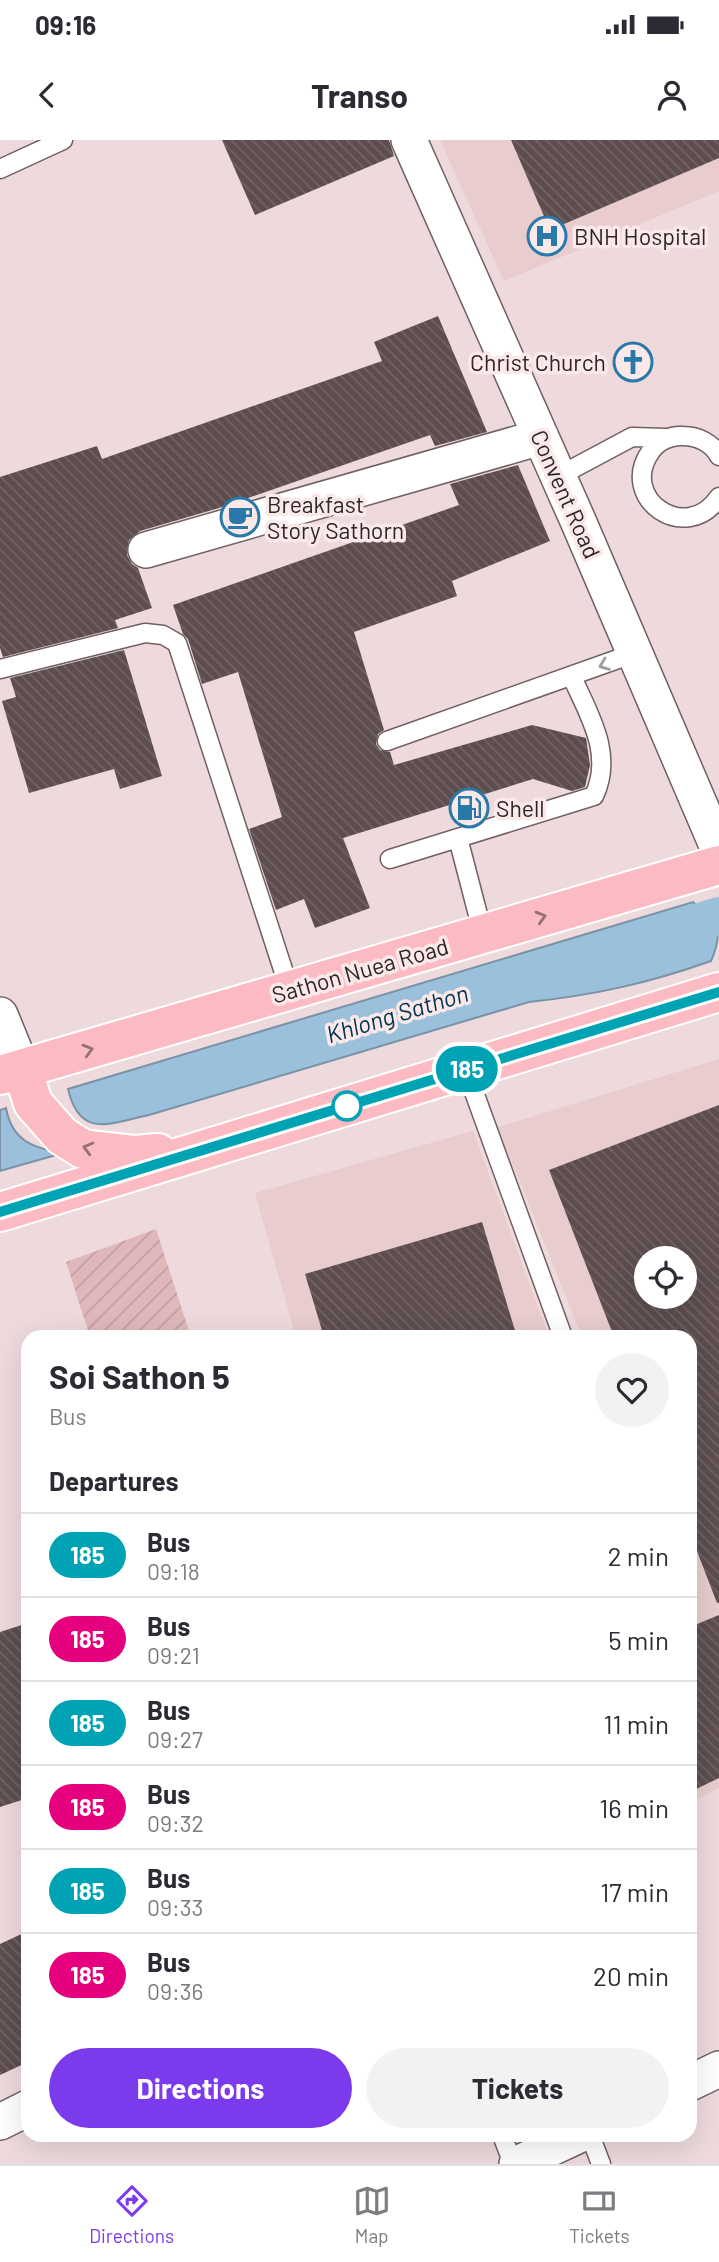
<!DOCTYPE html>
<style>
:root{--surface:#fff;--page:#f2f2f3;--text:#2b2b33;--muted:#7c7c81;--line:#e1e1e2;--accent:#7c3aed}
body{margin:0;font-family:Barlow,sans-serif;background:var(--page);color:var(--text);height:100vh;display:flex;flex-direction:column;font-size:26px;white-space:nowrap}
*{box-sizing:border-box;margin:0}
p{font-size:23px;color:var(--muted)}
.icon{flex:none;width:38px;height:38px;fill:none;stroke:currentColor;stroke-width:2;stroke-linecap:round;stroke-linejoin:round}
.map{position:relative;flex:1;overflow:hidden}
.panel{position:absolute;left:21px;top:1190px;width:676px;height:812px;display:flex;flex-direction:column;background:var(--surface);border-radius:21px;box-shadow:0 7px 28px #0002}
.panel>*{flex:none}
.badge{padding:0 14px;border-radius:23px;font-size:24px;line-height:46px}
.controls{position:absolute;left:634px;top:1106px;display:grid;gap:14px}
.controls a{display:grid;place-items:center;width:63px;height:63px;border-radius:50%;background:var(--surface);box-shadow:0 7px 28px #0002;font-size:35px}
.map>.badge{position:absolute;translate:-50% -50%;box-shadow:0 0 0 4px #fff}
h2{padding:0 28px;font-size:26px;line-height:63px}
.round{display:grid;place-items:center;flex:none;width:74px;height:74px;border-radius:37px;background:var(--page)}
.head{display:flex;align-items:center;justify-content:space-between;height:119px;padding:0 28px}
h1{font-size:33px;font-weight:700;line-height:52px}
.cta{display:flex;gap:14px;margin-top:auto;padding:14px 28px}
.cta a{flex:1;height:80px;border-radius:42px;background:var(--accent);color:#fff;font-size:28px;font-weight:700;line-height:80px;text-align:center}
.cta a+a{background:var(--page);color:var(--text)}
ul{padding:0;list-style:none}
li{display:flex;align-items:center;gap:21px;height:84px;padding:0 28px;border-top:2px solid var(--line)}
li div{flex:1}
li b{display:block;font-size:26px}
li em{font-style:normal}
li .badge{min-width:77px;font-weight:700;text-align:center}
.status{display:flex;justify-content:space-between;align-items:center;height:49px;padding:0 35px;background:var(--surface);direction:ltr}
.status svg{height:19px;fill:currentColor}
header{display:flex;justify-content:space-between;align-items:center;height:91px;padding:0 28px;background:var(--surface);font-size:32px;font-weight:700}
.tab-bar{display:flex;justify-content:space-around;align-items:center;height:98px;border-top:2px solid var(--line);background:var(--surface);font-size:19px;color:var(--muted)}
.tab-bar a{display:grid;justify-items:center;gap:4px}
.tab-bar .on{color:var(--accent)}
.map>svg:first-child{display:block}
.built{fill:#e8ccce;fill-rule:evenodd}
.garden{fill:url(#garden-furrows)}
.water{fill:#9ac0db;stroke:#7992a5;stroke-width:2}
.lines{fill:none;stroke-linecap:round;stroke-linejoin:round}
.canal{stroke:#9ac0db;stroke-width:38}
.building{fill:url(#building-back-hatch);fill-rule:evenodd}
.lane-casing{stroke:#716062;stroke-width:21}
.street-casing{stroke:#716062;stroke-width:38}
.primary-casing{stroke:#fff;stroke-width:42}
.lane{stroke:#fff;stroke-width:18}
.street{stroke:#fff;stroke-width:35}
.primary{stroke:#fcbbc3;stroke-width:38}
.oneway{stroke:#a09d9d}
.oneway2{stroke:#947074}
.line-casing{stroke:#fff;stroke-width:16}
.line{stroke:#00a3b4;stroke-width:10}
.stop-dot{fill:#fff;stroke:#00a3b4;stroke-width:3.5}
.labels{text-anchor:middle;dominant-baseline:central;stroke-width:7;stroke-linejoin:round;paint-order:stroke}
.poi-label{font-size:23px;fill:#2d2626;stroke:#fbe8e9;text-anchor:start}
.street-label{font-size:23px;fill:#2d2626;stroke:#fbe8e9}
.water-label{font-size:24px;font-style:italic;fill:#01344f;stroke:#fbe8e9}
</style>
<div class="status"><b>09:16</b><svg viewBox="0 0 49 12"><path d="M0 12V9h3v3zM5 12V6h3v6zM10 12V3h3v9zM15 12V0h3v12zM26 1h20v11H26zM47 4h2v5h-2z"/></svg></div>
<header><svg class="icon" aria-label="back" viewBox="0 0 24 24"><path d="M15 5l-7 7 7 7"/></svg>Transo<svg class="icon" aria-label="person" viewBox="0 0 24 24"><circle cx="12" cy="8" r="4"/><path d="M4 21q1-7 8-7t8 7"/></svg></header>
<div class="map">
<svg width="719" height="2024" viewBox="0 0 719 2024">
<defs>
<pattern id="garden-furrows" width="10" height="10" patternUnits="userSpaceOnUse" patternTransform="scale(1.75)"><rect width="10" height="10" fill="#e0b8bb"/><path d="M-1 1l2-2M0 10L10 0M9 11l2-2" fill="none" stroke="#c09ea1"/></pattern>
<pattern id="building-back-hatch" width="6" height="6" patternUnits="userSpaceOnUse" patternTransform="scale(1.75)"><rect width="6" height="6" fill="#5d4d4e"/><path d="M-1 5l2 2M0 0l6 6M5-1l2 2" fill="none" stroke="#716464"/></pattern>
</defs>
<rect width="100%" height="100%" fill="#eedadc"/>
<path class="built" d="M 440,0 L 719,0 L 719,51 L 504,141 Z
M 719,919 L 719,1648 L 690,1662 L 690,1197 L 582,1197 L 498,987 ZM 646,1118 L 684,1118 L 684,1157 L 646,1157 Z
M 473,991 L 549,1197 L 296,1197 L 255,1053 Z"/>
<path class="garden" d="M 156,1089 L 191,1197 L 90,1197 L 66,1122 Z"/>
<path class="water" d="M 693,762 L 717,783 C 719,798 717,807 711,821 C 649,843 595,855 529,862 L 149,975 C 111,983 80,1000 68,949 Z
M 6,968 C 12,1001 33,1008 63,1013 L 0,1031 L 0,970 Z"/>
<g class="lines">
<path class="canal" d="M 661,794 L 719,776"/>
</g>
<path class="building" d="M 222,0 L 389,0 L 394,16 L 255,75 Z
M 511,0 L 719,0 L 719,18 L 550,90 Z
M 438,176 L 487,292 L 435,306 L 430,295 L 219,368 L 140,391 L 129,400 L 127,415 L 132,424 L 138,428 L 152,468 L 115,480 L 118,488 L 3,517 L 0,508 L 0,337 L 97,306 L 102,319 L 382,221 L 374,202 Z
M 518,325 L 550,401 L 452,441 L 457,456 L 354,492 L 384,590 L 378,594 L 376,604 L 380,610 L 390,612 L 394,625 L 532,585 L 586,598 L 590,625 L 585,647 L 572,651 L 533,639 L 343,698 L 370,768 L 315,788 L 304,759 L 276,770 L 249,689 L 282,677 L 238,532 L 202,544 L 188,499 L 183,494 L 173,465 L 459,365 L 450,344 Z
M 124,510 L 162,636 L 120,649 L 114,629 L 29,653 L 2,561 L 16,557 L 10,538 Z
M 719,965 L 719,1463 L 717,1463 L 690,1393 L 690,1197 L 614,1197 L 549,1030 ZM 646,1118 L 684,1118 L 684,1157 L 646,1157 Z
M 482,1082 L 517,1197 L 324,1197 L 305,1134 Z
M 719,1475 L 719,1638 L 690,1652 L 690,1487 Z
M 28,1483 L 28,1658 L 0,1667 L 0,1492 Z
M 28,1791 L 28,1922 L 0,1935 L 0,1804 Z"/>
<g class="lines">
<defs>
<path id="lane" d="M 0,29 L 63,0
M 719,316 C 712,303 698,296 683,296 C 671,295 658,301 651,311 C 617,358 686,406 719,357
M 559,336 L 632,297 L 666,298
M 0,529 L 145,493 L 163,495 L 177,503 L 290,851
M 387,601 L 635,513
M 458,698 L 483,794
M 390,719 L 594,656 C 614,614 589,575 572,537
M 466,930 L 563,1197
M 502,1995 L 513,2024
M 590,1995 L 601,2024"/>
<path id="street" d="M 409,0 L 579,383 L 719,710
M 146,410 L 541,297
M 0,875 L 22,929
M 690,1943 L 719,1929
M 0,1982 L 28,1968
M 517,2024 L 579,1995"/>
<path id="primary" d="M 22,929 L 33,963 L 62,996 L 83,1009 L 135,1015 L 158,1013
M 0,935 L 719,725
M 0,1072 L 719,852"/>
</defs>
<use href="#lane" class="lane-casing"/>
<use href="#street" class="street-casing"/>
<use href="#primary" class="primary-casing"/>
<use href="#lane" class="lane"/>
<use href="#street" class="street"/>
<use href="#primary" class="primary"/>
</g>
<defs><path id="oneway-chevron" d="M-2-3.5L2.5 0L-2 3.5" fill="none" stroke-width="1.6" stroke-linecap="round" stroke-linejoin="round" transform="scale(1.75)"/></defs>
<use class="oneway" href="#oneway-chevron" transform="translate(604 525) rotate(159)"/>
<g class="oneway2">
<use href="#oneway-chevron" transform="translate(541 777) rotate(-16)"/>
<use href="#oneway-chevron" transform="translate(88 910) rotate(-16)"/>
<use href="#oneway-chevron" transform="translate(88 1008) rotate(-165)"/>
</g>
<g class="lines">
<defs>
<path id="line" d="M 0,1072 L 719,852"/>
</defs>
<use href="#line" class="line-casing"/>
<use href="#line" class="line"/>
</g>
<defs>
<symbol id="hospital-ring" viewBox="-11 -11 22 22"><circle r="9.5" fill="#fbe8e9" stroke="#2879aa" stroke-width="1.5"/><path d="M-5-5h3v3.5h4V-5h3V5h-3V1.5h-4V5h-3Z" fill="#2879aa"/></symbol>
<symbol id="church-ring" viewBox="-11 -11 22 22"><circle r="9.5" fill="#fbe8e9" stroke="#2879aa" stroke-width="1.5"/><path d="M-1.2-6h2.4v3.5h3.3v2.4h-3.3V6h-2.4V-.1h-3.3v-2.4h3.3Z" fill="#2879aa"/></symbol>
<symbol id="cafe-ring" viewBox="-11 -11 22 22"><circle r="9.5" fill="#fbe8e9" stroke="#2879aa" stroke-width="1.5"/><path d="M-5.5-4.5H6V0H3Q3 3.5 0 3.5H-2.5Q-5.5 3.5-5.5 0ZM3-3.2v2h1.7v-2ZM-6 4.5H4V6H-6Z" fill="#2879aa"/></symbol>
<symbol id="fuel-ring" viewBox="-11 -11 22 22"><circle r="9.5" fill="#fbe8e9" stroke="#2879aa" stroke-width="1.5"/><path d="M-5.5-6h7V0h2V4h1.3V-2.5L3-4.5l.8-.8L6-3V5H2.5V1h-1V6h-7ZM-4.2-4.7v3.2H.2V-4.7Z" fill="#2879aa"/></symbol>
</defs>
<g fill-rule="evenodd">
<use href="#hospital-ring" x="525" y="74" width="44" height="44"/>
<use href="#church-ring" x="611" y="200" width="44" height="44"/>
<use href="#cafe-ring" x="218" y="355" width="44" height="44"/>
<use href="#fuel-ring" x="447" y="646" width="44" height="44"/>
</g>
<circle class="stop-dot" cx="347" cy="966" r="14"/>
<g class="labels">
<g class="poi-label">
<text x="574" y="96">BNH Hospital</text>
<text x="606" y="222" text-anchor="end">Christ Church</text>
<text x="267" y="364">Breakfast<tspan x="267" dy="26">Story Sathorn</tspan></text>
<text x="496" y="668">Shell</text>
</g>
<g class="street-label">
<text transform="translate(566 354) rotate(66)">Convent Road</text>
<text transform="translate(360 830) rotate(-16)">Sathon Nuea Road</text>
</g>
<g class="water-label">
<text transform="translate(397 873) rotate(-17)">Khlong Sathon</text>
</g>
</g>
</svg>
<div class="controls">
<a><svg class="icon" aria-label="locate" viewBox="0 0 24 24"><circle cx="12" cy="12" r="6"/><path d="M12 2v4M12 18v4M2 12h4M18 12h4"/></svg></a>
</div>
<b class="badge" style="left:467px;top:929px;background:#00a3b4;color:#fff">185</b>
<section class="panel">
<div class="head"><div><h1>Soi Sathon 5</h1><p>Bus</p></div><a class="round"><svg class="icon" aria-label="heart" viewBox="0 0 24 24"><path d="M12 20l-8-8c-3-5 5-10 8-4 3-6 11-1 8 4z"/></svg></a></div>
<h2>Departures</h2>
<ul>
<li><span class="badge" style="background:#00a3b4;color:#fff">185</span><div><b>Bus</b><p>09:18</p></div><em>2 min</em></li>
<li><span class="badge" style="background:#e6007e;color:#fff">185</span><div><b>Bus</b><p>09:21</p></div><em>5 min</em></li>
<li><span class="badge" style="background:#00a3b4;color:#fff">185</span><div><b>Bus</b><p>09:27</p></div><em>11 min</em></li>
<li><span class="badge" style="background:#e6007e;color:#fff">185</span><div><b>Bus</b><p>09:32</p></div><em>16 min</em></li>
<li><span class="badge" style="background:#00a3b4;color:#fff">185</span><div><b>Bus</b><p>09:33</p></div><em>17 min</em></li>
<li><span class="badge" style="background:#e6007e;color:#fff">185</span><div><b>Bus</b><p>09:36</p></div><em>20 min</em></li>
</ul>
<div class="cta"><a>Directions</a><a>Tickets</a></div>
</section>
</div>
<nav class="tab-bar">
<a class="on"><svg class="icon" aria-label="directions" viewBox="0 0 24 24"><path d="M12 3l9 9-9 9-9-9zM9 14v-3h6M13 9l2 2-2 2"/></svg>Directions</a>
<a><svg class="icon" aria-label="map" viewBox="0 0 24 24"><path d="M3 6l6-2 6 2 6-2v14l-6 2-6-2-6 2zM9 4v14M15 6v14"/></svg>Map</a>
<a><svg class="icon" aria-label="tickets" viewBox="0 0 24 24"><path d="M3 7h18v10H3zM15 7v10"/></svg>Tickets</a>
</nav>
